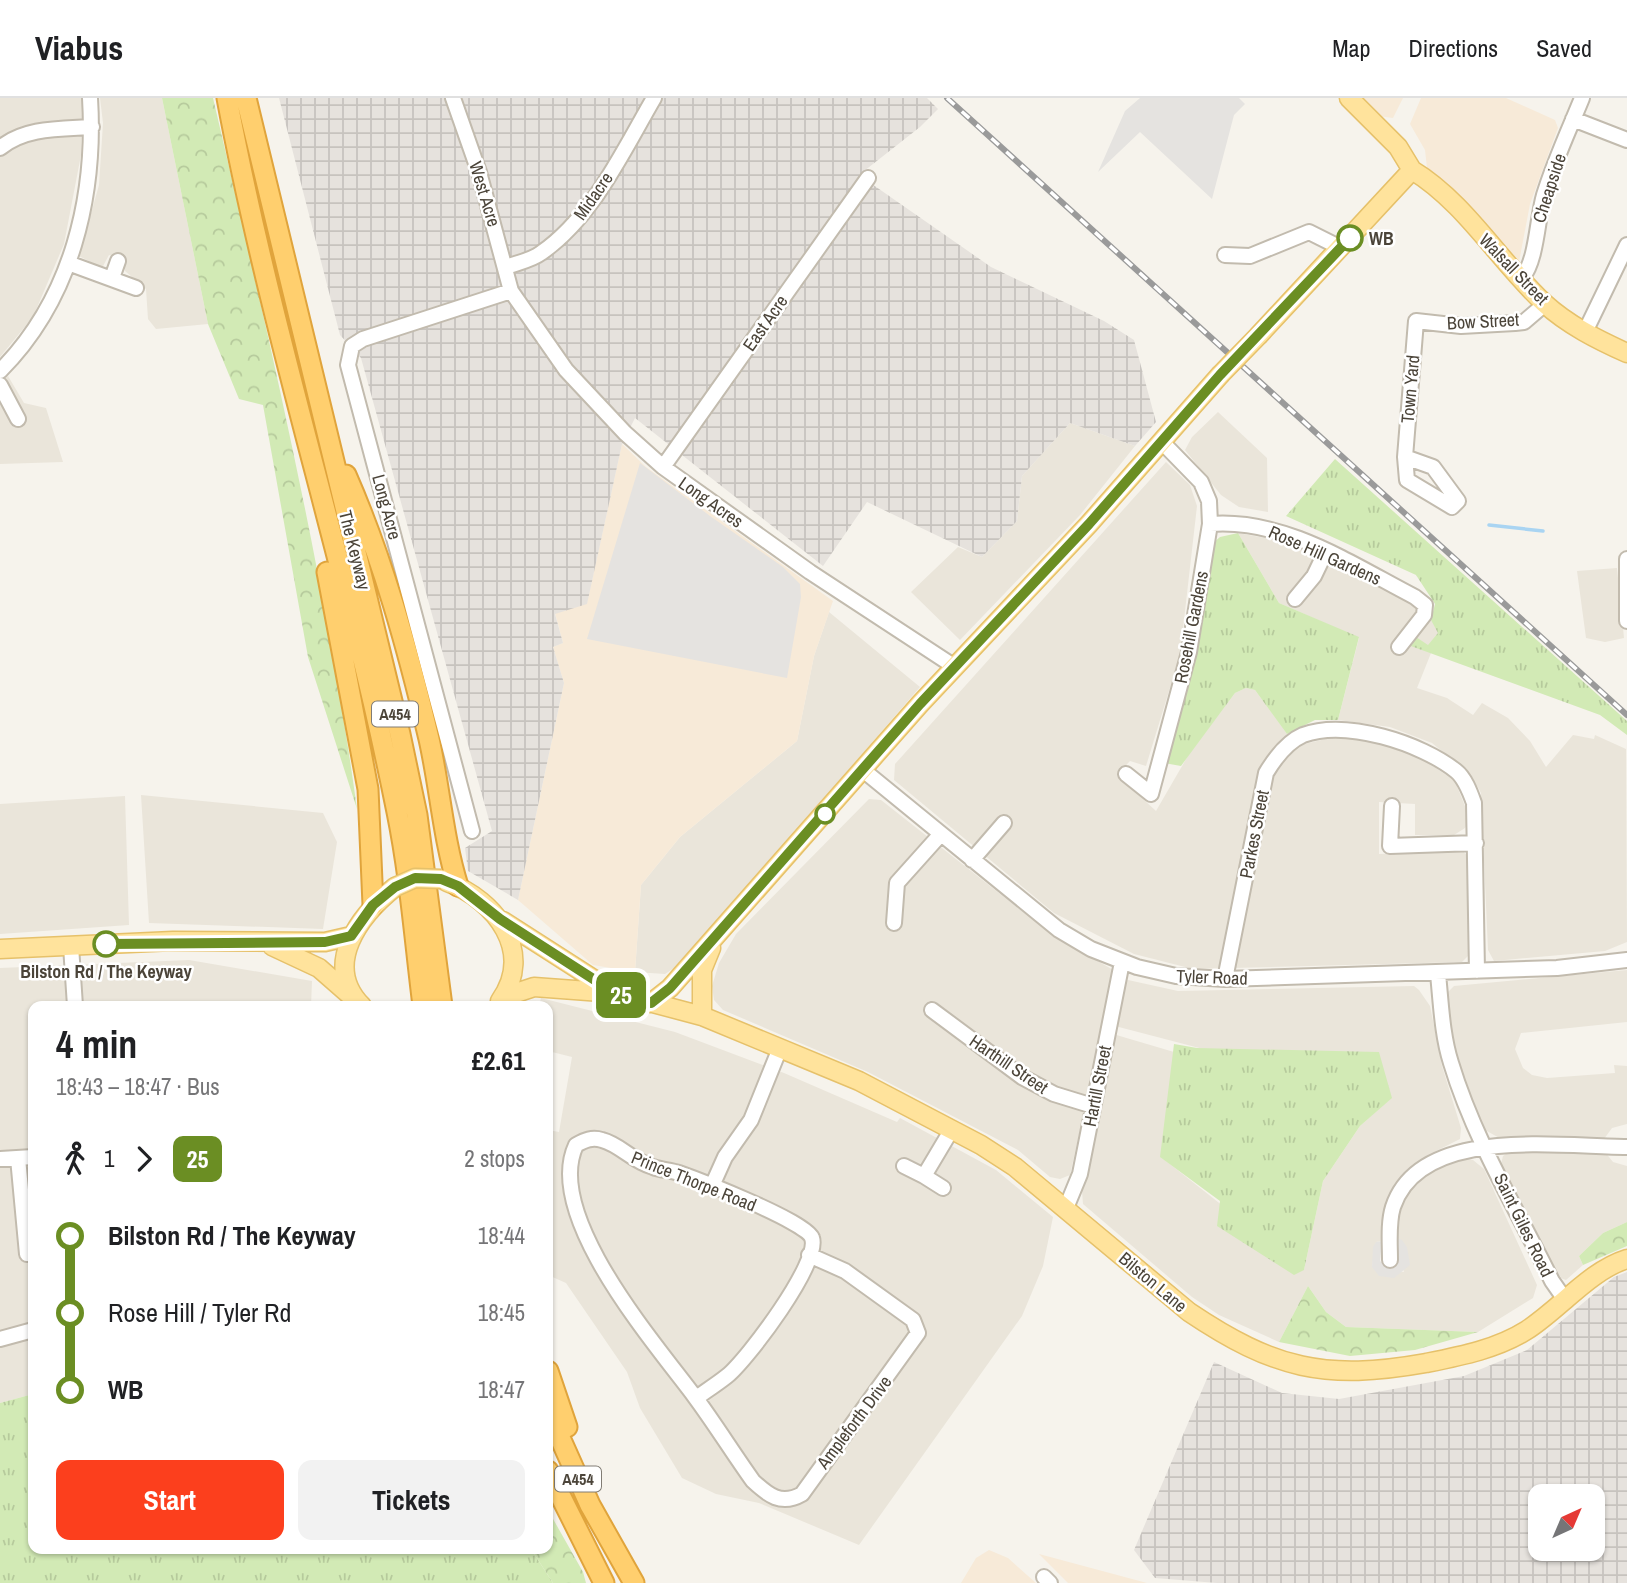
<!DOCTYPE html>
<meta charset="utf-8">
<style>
:root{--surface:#fff;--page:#f2f2f2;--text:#202124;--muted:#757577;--line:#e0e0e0;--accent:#fc3f1d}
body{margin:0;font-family:"Archivo Narrow",sans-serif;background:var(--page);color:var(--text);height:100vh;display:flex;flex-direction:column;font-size:26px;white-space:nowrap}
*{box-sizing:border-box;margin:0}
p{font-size:23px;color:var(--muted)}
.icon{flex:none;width:38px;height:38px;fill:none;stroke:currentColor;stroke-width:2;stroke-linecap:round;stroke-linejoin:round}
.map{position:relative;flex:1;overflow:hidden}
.panel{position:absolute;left:28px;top:903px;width:525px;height:553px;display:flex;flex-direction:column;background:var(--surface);border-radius:14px;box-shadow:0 2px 5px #0004}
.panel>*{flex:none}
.badge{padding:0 14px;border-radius:10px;font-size:24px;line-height:46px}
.needle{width:46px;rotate:44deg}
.fabs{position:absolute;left:1528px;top:1386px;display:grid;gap:14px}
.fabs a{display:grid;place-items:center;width:77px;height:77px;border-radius:14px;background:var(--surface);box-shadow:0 2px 5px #0004;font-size:35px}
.map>.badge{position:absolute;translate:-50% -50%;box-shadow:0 0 0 4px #fff}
.legs{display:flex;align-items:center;gap:10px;height:77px;padding:0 28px;font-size:23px}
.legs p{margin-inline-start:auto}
.head{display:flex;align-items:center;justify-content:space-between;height:119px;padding:0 28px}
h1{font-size:38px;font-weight:800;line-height:52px}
.cta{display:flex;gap:14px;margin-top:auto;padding:14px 28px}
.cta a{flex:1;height:80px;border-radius:14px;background:var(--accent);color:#fff;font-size:28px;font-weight:800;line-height:80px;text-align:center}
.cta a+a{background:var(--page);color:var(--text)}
ul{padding:0 28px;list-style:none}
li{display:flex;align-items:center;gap:24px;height:77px;font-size:26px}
li i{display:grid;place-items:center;width:10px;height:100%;margin:0 9px;background:currentColor}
li i::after{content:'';width:18px;height:18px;margin:-9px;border:5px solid;border-radius:50%;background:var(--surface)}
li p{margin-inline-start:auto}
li:first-child i{background:linear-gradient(#0000 50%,currentColor 0)}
li:last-child i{background:linear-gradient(currentColor 50%,#0000 0)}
header{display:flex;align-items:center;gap:42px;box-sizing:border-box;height:98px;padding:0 35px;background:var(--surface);border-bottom:2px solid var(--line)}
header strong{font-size:33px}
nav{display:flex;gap:38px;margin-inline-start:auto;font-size:24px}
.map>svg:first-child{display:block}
.residential{fill:#eae5da}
.commercial{fill:#f7ead8}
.industrial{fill:url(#industrial-grid);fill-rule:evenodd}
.grass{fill:url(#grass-tufts)}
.forest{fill:url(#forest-crowns)}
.parking{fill:#e5e3e0}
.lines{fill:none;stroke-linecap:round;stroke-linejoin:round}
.stream{stroke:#a9d4f2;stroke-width:3.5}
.minor-casing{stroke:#c2bbae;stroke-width:18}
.major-casing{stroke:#e6c16a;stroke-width:21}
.highway-casing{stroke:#e0a43c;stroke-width:23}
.minor{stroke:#fff;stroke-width:14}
.major{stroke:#ffe39c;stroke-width:18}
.highway{stroke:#ffcf6e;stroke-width:19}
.rail-casing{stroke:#9a9a9a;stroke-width:6}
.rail{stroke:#fff;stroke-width:3.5;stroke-dasharray:10;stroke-linecap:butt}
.major-bridge-casing{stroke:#e6c16a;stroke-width:21;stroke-linecap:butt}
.major-bridge{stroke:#ffe39c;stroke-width:18}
.line-1-casing{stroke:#fff;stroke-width:16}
.line-1{stroke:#6b8e23;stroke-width:10}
.stop-1-dot{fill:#fff;stroke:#6b8e23;stroke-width:3.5}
.labels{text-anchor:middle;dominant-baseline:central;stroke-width:5;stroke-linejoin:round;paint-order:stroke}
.shield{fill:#fff;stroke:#817c74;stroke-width:2}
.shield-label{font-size:16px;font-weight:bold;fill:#4b4439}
.street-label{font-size:18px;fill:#4b4439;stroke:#fff}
.stop-label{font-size:18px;font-weight:bold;fill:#4b4439;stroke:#fff;text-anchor:start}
</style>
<header>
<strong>Viabus</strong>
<nav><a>Map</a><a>Directions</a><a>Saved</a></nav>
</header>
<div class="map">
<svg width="1627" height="1485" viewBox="0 0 1627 1485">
<defs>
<pattern id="industrial-grid" width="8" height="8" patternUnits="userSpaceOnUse" patternTransform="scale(1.75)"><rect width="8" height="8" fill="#e6e2dd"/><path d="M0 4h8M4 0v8" fill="none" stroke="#c7c3be"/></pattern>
<pattern id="grass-tufts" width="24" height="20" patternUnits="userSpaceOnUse" patternTransform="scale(1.75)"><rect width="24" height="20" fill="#d2eab5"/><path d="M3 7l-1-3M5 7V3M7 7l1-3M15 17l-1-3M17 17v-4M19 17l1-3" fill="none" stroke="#b6ca9c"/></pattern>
<pattern id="forest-crowns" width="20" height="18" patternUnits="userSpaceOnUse" patternTransform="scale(1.75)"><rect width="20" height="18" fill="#d2eab5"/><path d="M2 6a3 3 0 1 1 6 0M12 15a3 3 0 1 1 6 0" fill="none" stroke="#b6ca9c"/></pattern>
</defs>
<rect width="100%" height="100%" fill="#f6f3ec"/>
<path class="residential" d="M 0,0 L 83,0 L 81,57 L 64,146 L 33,219 L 0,259 Z
M 100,0 L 162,0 L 208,226 L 156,231 L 148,221 L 146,191 L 125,173 L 124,160 L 109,157 L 102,170 L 79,158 L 99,87 L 103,25 Z
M 8,278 L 24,305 L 46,310 L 63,364 L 0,366 L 0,285 Z
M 1218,314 L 1267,360 L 1268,414 L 1239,409 L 1221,397 L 1185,352 L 1192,339 Z
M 1070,325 L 1135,348 L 1080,417 L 960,542 L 911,494 L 958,449 L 982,459 L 1017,423 L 1022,378 Z
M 1166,364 L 1190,387 L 1197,408 L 1180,557 L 1146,668 L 1130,663 L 1117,677 L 1156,713 L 1189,656 L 1235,595 L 1246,590 L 1255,592 L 1296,648 L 1334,639 L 1369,641 L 1415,656 L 1455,683 L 1470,721 L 1465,730 L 1454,737 L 1415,737 L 1415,706 L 1379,704 L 1379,756 L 1463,753 L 1469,760 L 1470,856 L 1462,864 L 1193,871 L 1134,856 L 1054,815 L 894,682 L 895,666 Z
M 1238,435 L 1297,446 L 1405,502 L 1441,530 L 1417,590 L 1447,600 L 1473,617 L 1482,605 L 1508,620 L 1530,643 L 1546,669 L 1573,637 L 1594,641 L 1595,637 L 1626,651 L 1627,844 L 1605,853 L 1494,863 L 1488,852 L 1481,695 L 1471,677 L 1432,645 L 1390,629 L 1338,622 L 1359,540 L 1279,505 Z
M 1617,470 L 1624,540 L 1605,544 L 1586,540 L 1577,473 Z
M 829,514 L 920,589 L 682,865 L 665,876 L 635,874 L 641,787 L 680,739 L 797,643 L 814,558 Z
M 141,697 L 323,715 L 337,744 L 323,831 L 149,825 Z
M 125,698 L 129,827 L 0,836 L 0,706 Z
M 869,701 L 881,702 L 1051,836 L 1115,873 L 1070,1077 L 1060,1081 L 1050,1079 L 1018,1052 L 868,974 L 723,912 L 714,902 L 712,888 L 719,865 L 736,836 Z
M 189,862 L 312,883 L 311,908 L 33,908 L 33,1296 L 0,1305 L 0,870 Z
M 1627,872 L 1627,924 L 1521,935 L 1515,951 L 1523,970 L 1532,977 L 1547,980 L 1615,975 L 1614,967 L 1627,968 L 1627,1026 L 1612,1030 L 1604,1041 L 1503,1042 L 1485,1032 L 1456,964 L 1445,900 L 1448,894 L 1454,888 Z
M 1128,882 L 1178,893 L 1414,888 L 1419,892 L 1430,908 L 1442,968 L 1461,1030 L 1460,1041 L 1426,1058 L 1407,1074 L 1392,1097 L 1384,1121 L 1382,1143 L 1376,1144 L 1372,1169 L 1404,1174 L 1394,1139 L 1396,1118 L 1416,1082 L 1456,1058 L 1473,1062 L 1484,1071 L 1537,1187 L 1533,1200 L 1478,1234 L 1346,1229 L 1326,1214 L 1308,1188 L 1279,1244 L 1219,1217 L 1192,1199 L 1083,1106 L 1082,1093 L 1113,936 L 1174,954 L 1161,1059 L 1304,1172 L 1323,1083 L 1360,1028 L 1391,1000 L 1115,928 L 1124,884 Z
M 541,900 L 675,934 L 784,975 L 897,1024 L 900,1020 L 996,1072 L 1053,1119 L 1043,1168 L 1022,1218 L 859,1447 L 759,1405 L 716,1396 L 682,1380 L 640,1310 L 627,1274 L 566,1185 L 548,1177 L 548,1032 L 559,1034 L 572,959 L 548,953 L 548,908 L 539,908 Z
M 1509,1054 L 1605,1054 L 1613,1064 L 1627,1068 L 1627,1124 L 1603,1135 L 1579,1158 L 1583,1167 L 1566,1182 L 1555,1178 L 1551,1172 L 1501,1066 L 1503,1058 Z"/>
<path class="commercial" d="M 1359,0 L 1403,0 L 1393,20 L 1378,18 Z
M 1421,0 L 1506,0 L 1555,22 L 1558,30 L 1530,106 L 1519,164 L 1514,166 L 1427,70 L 1425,52 L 1410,26 Z
M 622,346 L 646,369 L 833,503 L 814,558 L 797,643 L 680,739 L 641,787 L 635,874 L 593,867 L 518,802 L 564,585 L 553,549 L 563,545 L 555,515 L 587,505 Z
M 989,1452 L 1008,1460 L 1036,1485 L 961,1485 L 976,1460 Z
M 1039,1456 L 1147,1485 L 1068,1485 Z"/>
<path class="industrial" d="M 279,0 L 927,0 L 938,11 L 920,29 L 859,77 L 991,169 L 1104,223 L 1134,242 L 1156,324 L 1135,348 L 1070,325 L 1022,378 L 1017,423 L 982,459 L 867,404 L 823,468 L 635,320 L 622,346 L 587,506 L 555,516 L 563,545 L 553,549 L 564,585 L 518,802 L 468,773 L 465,750 L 492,733 L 361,260 L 340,237 Z
M 1627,1174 L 1627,1485 L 1217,1485 L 1155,1480 L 1134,1452 L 1214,1264 L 1282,1295 L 1339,1301 L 1464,1278 L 1527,1252 L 1614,1179 ZM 1540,1398 L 1592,1398 L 1592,1451 L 1540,1451 Z"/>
<path class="grass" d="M 1335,361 L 1627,623 L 1627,637 L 1600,617 L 1408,547 L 1416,539 L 1428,547 L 1438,535 L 1431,522 L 1435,506 L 1416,477 L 1286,418 Z
M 1238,435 L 1279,505 L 1359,539 L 1338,622 L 1315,622 L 1287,636 L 1255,592 L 1246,590 L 1235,595 L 1181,668 L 1164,665 L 1183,604 L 1212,446 L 1220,439 Z
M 1174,946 L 1197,950 L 1379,954 L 1392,1000 L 1360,1028 L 1323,1083 L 1304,1172 L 1294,1177 L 1217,1128 L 1220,1103 L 1160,1059 Z
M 33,1296 L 33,1451 L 531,1451 L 553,1485 L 0,1485 L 0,1305 Z"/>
<path class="forest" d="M 162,0 L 213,0 C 268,236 324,471 357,711 L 308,559 L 263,307 L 239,301 L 208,226 Z
M 1627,1124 L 1627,1148 L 1583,1167 L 1579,1158 L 1603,1135 Z
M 1308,1188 L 1326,1214 L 1346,1229 L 1478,1234 L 1415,1252 L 1350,1258 L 1279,1244 Z
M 548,1412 L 583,1474 L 586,1485 L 553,1485 L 531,1451 L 548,1451 Z"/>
<path class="parking" d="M 1140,0 L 1239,0 L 1245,6 L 1234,17 L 1212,101 L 1140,34 L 1098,74 L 1125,13 Z
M 640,365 L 710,418 L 783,469 L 800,486 L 801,499 L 787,580 L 587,541 Z
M 1394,1139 L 1402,1142 L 1407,1149 L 1410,1167 L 1394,1180 L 1379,1178 L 1372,1169 L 1373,1149 L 1376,1144 L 1382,1143 L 1380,1163 L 1389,1170 L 1395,1168 L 1399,1158 L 1394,1150 Z"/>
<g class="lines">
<path class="stream" d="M 1489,427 L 1543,433"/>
<defs>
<path id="minor" d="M 453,0 L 479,74 L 511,193 L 566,272 L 625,335 L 663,369 L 810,474 L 955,569
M 1573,21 L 1627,42
M 0,50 C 25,29 61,31 92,29
M 1225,157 L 1250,158 L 1309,134 L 1341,150
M 68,165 L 136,190
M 506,169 C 517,165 532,162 541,155 C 593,119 623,53 654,0
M 112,180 L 118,163
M 1522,180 C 1537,162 1537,121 1544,97 C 1554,64 1569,32 1582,0
M 1585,234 L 1627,147
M 0,273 C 72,201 96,98 90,0
M 0,287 L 18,321
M 1405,359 L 1407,382 L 1452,409 L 1458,403 L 1433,369 L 1405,359 L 1416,223 L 1461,228 L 1515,225 L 1524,224 L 1545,206
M 663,369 L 868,80
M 1210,426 C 1284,420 1351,466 1415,499 L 1425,507 L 1424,517 L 1399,549
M 1627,461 L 1627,523
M 1295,501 L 1314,478 L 1326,453
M 863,672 L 1059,832 L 1091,851 L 1137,869 L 1176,878 L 1225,881 L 1557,870 L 1627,862
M 1126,676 L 1151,696 L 1189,554 L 1210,426 L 1209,403 L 1201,384 L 1162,344
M 1392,708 L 1390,748 L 1476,745
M 472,733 L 348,267 L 352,248 L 363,241 L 511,193
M 972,762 L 1004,725
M 894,825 L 897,785 L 940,737
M 71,848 L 75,908
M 1438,876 C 1441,905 1442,937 1451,965 C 1474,1041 1517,1112 1552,1183 L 1566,1203
M 1225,881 L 1266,675 C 1275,660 1287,644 1303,637 C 1346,621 1421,645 1456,673 C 1465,680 1470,694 1474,705 L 1477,873
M 932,912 L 1022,979 L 1054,996 L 1093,1008
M 18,1060 L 27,1156
M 0,1061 L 33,1059
M 904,1068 L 924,1078
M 712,1088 L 725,1059 L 751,1022 L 780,950
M 943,1090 L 924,1078 L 952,1031
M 1066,1110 L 1080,1076 L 1122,864
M 1390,1162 C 1390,1145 1388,1125 1393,1109 C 1420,1027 1560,1049 1627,1049
M 0,1241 L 33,1232
M 696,1300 C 706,1293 717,1286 727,1278 C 747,1262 821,1164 812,1140 C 807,1124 699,1082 679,1075 C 670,1072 661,1072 653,1069 C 630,1062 621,1047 602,1042 C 592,1039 585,1042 576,1047 C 543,1117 654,1244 695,1299 C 715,1326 733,1355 753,1383 C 768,1397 781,1408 802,1396 L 918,1235 L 913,1222 L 845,1173 L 809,1157
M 1044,1479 L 1050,1485"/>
<path id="major" d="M 1349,0 L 1398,49 L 1412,72
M 1412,72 C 1465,104 1499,163 1544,205 C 1568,227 1598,242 1627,255
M 1259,237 L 1412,72
M 447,784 C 496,802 535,854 500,903
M 503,823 L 609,891
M 272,848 L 319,870 L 351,898
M 0,851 L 173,843 L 325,844 L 351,838
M 504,899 L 534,889 L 615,895 L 702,918 L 859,983 L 981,1047 L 1015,1069 L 1189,1214 C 1274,1271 1325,1283 1426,1265 C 1461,1258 1497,1251 1527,1232 C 1561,1210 1589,1173 1627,1161
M 651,905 L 670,890 L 920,606 L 1089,426 L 1220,277
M 362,908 C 321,867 360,817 395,789
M 702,918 L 702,872 L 711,850"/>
<path id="highway" d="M 227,0 C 272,241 349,474 397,714 C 410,778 415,844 423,908
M 246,0 L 400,636 L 417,717 L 442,908
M 346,377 C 383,461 408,552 429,641 C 440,690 443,740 458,788
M 327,474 L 368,691 L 373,807
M 548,1273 L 567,1329
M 548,1313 L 590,1407 L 634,1485
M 548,1373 L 604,1485"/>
</defs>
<use href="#minor" class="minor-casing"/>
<use href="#major" class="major-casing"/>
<use href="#highway" class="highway-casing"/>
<use href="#minor" class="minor"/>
<use href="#major" class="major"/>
<use href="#highway" class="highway"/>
<defs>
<path id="rail" d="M 947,0 L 1627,617"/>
</defs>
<use href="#rail" class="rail-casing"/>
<use href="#rail" class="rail"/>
<defs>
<path id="major-bridge" d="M 1220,277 L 1259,237
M 395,789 L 415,780 L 441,781"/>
</defs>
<use href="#major-bridge" class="major-bridge-casing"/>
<use href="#major-bridge" class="major-bridge"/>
</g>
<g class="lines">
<defs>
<path id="line-1" d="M 106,846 L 325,844 L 351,838 L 373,807 L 395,789 L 415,780 L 441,781 L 458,788 L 500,821 L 615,895 L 651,905 L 670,890 L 920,606 L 1089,426 L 1220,277 L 1350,140"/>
</defs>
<use href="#line-1" class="line-1-casing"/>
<use href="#line-1" class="line-1"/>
</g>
<g class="stop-1-dot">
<circle cx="1350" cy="140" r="12"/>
<circle cx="825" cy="716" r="9"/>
<circle cx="106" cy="846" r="12"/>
</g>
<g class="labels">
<g class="shield">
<rect x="372" y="603.5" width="46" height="25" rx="5"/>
<rect x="555" y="1368.5" width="46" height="25" rx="5"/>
</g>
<g class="shield-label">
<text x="395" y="616">A454</text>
<text x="578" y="1381">A454</text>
</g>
<g class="street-label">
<text transform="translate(1549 90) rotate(-72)">Cheapside</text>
<text transform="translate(485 96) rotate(73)">West Acre</text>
<text transform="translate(593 98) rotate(-55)">Midacre</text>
<text transform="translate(1514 171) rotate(46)">Walsall Street</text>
<text transform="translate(1483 223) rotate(-3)">Bow Street</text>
<text transform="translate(765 225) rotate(-55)">East Acre</text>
<text transform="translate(1410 291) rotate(-85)">Town Yard</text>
<text transform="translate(711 404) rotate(35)">Long Acres</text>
<text transform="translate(387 409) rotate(75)">Long Acre</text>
<text transform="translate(355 452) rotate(76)">The Keyway</text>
<text transform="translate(1325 457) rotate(24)">Rose Hill Gardens</text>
<text transform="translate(1191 529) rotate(-79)">Rosehill Gardens</text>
<text transform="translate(1254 736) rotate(-79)">Parkes Street</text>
<text transform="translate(1212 879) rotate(2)">Tyler Road</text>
<text transform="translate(1009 966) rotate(34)">Harthill Street</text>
<text transform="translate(1097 988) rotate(-79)">Hartill Street</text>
<text transform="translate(694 1083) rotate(22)">Prince Thorpe Road</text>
<text transform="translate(1524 1127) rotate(64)">Saint Giles Road</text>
<text transform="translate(1153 1184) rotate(40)">Bilston Lane</text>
<text transform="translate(854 1324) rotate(-53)">Ampleforth Drive</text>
</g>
<g class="stop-label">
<text x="1369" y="140">WB</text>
<text x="106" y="873" text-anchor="middle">Bilston Rd / The Keyway</text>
</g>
</g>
</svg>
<div class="fabs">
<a><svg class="needle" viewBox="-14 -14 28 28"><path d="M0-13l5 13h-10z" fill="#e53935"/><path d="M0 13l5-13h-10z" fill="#757577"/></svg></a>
</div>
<b class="badge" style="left:621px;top:897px;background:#6b8e23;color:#fff">25</b>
<section class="panel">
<div class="head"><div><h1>4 min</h1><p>18:43 – 18:47 · Bus</p></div><b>£2.61</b></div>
<div class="legs"><svg class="icon" aria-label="walk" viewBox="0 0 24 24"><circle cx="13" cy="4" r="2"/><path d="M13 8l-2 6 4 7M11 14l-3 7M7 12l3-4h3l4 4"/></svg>1<svg class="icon" aria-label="forward" viewBox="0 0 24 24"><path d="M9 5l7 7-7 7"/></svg><b class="badge" style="background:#6b8e23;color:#fff">25</b><p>2 stops</p></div>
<ul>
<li><i style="color:#6b8e23"></i><b>Bilston Rd / The Keyway</b><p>18:44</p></li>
<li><i style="color:#6b8e23"></i><span>Rose Hill / Tyler Rd</span><p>18:45</p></li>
<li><i style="color:#6b8e23"></i><b>WB</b><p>18:47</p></li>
</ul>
<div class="cta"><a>Start</a><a>Tickets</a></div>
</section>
</div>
